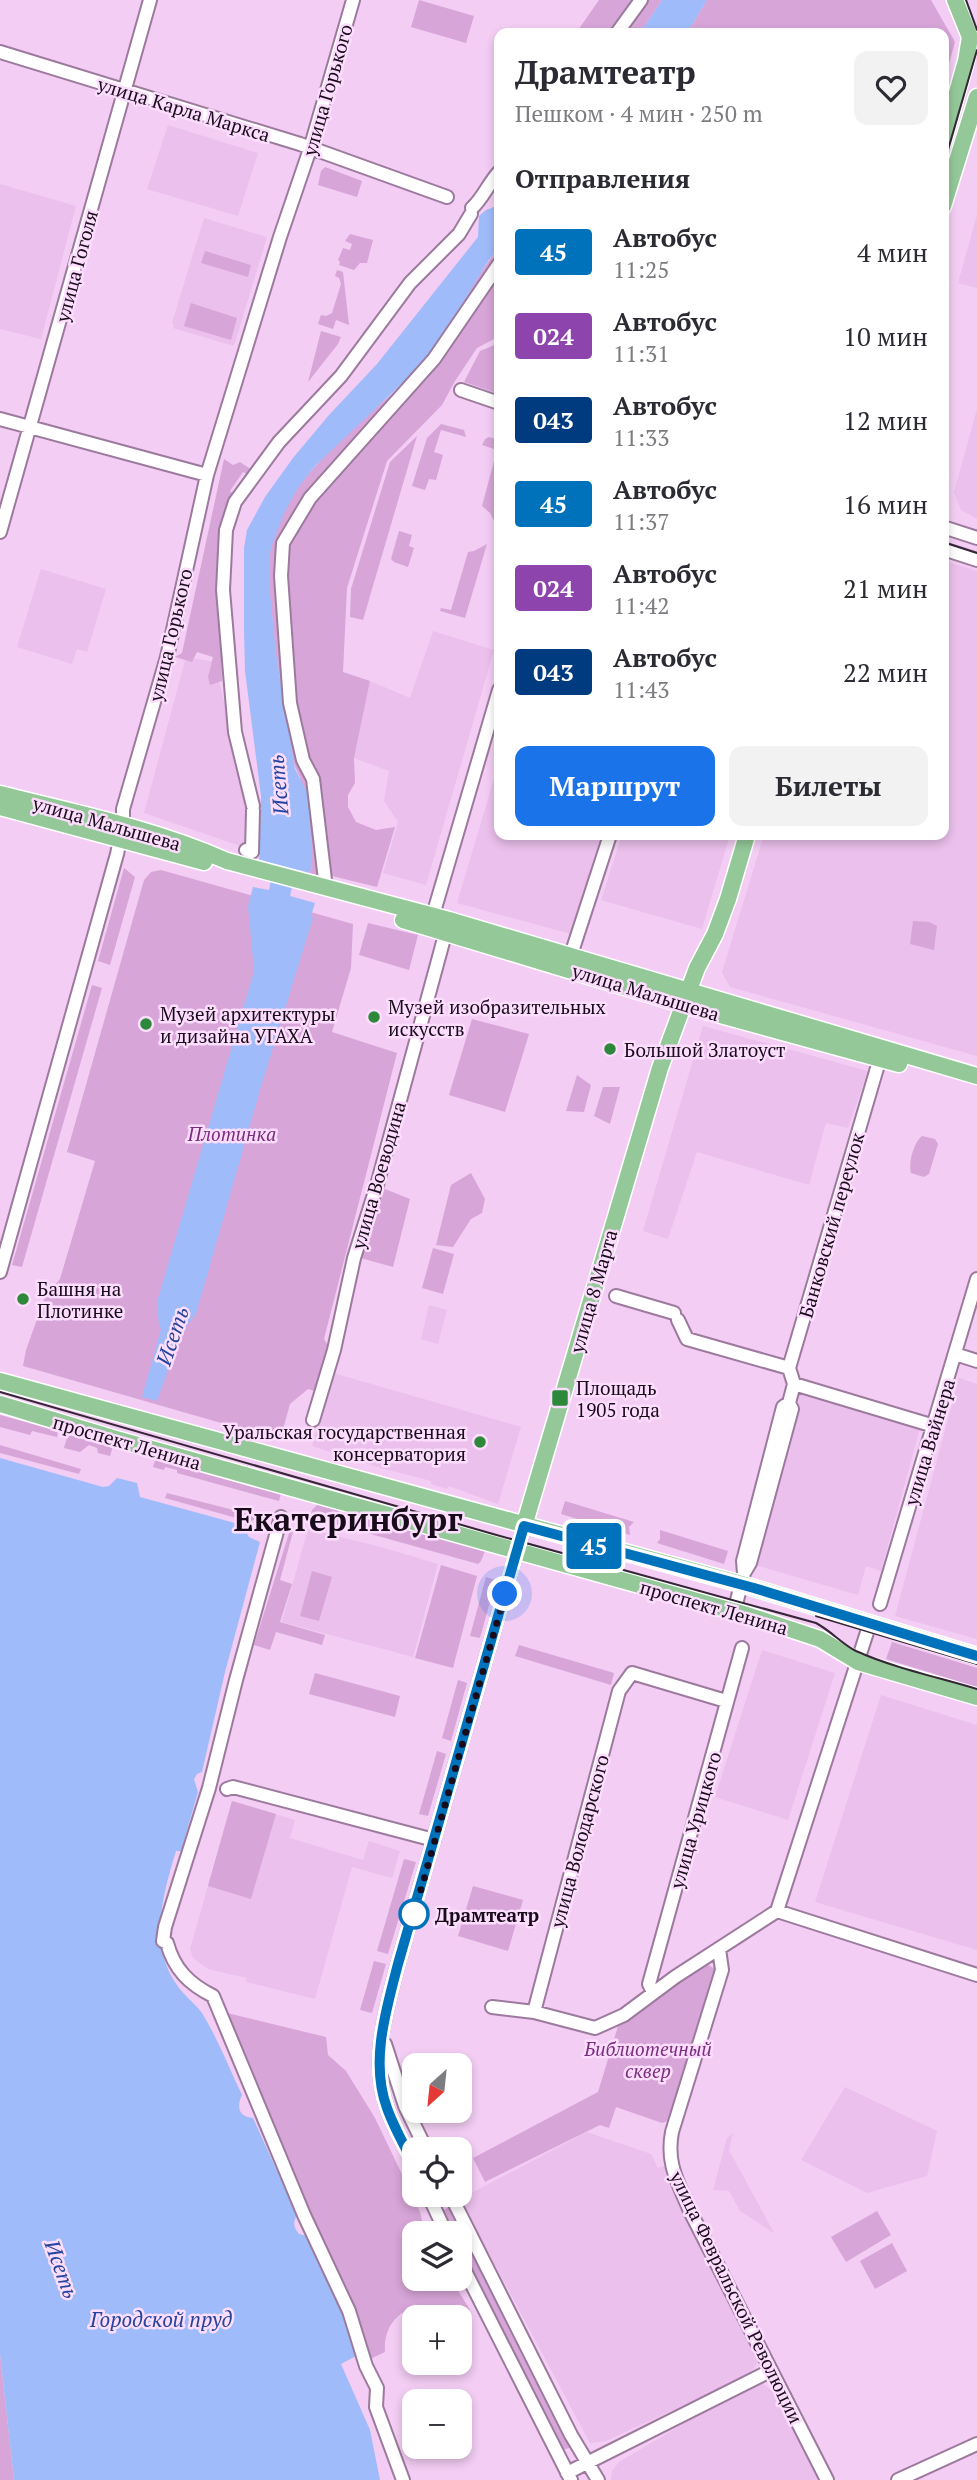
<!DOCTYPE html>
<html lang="ru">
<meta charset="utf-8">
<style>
:root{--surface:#fff;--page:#f2f2f3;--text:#2b2b33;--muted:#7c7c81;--accent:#1a73e8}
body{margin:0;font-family:"PT Serif",serif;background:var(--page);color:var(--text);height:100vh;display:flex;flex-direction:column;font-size:26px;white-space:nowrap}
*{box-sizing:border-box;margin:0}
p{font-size:23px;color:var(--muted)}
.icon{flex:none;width:38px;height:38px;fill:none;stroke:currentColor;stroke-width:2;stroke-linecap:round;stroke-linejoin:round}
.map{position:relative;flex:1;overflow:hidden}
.drawer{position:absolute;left:494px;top:28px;width:455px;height:812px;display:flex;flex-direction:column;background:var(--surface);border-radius:14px;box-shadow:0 4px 10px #0003}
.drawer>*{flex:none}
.badge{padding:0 14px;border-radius:5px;font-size:24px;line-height:46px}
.needle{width:46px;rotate:207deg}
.controls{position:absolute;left:402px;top:2053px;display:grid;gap:14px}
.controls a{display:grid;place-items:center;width:70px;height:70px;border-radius:14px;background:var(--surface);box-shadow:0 4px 10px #0003;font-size:35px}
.you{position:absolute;width:35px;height:35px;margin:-18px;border:5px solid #fff;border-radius:50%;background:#1a73e8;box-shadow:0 0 0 10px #1a73e833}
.map>.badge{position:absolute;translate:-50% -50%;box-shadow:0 0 0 4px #fff}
h2{padding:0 21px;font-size:26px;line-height:63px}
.round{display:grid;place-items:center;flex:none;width:74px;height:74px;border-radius:14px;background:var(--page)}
.summary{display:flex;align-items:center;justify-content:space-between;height:119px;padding:0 21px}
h1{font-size:33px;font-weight:800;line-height:52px}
.action{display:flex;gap:14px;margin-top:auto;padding:14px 21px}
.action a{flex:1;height:80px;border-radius:14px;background:var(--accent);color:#fff;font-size:28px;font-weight:800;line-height:80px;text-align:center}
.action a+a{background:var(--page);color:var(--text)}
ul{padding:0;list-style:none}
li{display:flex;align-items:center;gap:21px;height:84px;padding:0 21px}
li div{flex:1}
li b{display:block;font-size:26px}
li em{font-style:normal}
li .badge{min-width:77px;font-weight:700;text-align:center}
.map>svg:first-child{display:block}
.built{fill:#ebc0ec}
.green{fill:#d7a5d8}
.water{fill:#9fbbf9}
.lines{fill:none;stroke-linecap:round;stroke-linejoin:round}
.minor-casing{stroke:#9c7a9d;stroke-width:16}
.major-casing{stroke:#fff;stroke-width:19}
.minor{stroke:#fff;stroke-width:12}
.major{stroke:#94c899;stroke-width:16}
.tram{stroke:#352536;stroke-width:2}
.line-casing{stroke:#fff;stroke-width:16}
.line{stroke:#0072bc;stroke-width:10}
.walk{stroke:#190c1a;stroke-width:7;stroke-dasharray:0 12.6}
.poi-dot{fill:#2d8839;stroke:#fcddfd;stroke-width:2.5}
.stop-dot{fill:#fff;stroke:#0072bc;stroke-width:3.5}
.labels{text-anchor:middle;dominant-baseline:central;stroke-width:5;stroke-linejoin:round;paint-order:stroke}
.street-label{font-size:19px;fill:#190c1a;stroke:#fcddfd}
.poi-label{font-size:19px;fill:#190c1a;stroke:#fcddfd;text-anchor:start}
.park-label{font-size:19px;font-style:italic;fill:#792d7d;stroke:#fcddfd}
.stop-label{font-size:19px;font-weight:bold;fill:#190c1a;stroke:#fcddfd;text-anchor:start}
.water-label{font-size:21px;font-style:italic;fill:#25449b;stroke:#fcddfd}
.town-label{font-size:33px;font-weight:bold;fill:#190c1a;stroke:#fcddfd}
</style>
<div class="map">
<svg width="977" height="2480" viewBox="0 0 977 2480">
<rect width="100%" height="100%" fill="#f3cdf4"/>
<path class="built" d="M 168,125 L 258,153 L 238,216 L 147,189 Z
M 0,184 L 76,206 L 41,339 L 0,329 Z
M 977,215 L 977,288 L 958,283 Z
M 204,218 L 267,237 L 234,346 L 173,328 L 174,324 L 172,323 Z
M 977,409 L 977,519 L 961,510 L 954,492 Z
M 943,560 L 977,571 L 977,1056 L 730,987 L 722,972 L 764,835 L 943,835 Z
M 41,569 L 106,589 L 87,652 L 77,649 L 72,664 L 17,647 Z
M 433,631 L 494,650 L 426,885 L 383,873 L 398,822 L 384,801 L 389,771 L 354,758 L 370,681 L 410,698 Z
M 186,657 L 215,662 L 251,820 L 249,849 L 144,813 Z
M 499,762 L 499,835 L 601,835 L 571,934 L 457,903 Z
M 622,835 L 730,835 L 702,929 L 601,900 Z
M 703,1026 L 868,1071 L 848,1128 L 826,1123 L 809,1185 L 697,1152 L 668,1239 L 643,1231 Z
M 429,1305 L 447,1310 L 438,1344 L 421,1339 Z
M 333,1373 L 521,1427 L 498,1504 L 449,1486 L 447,1489 L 431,1484 L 431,1481 L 381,1468 L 312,1446 Z
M 959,1378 L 977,1384 L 977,1639 L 895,1616 Z
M 800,1393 L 920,1428 L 881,1571 L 866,1566 L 858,1595 L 755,1565 Z
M 308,1529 L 381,1547 L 438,1564 L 413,1657 L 282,1622 Z
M 762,1650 L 835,1673 L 788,1820 L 715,1797 Z
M 881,1695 L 977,1725 L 977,1950 L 815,1902 Z
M 232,1801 L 295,1820 L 290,1838 L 363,1860 L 369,1841 L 400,1851 L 392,1878 L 352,1867 L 315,1999 L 246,1982 L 247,1978 L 208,1969 L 193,1958 L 190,1949 Z
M 845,2087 L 937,2131 L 927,2176 L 867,2193 L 801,2160 Z
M 587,2132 L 651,2154 L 658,2168 L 664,2166 L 756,2355 L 757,2363 L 750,2374 L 606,2441 L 590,2443 L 460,2199 Z
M 733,2133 L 729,2150 L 774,2233 L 740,2211 L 729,2191 L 713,2190 L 727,2138 Z
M 752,2383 L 762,2383 L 773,2391 L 819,2480 L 611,2480 L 612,2471 L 619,2462 Z"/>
<path class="green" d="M 419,0 L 474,16 L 466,43 L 411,27 Z
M 599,0 L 662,0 L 640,33 L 576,33 Z
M 707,0 L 931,0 L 955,42 L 943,85 L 943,33 L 687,33 Z
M 325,167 L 362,181 L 357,197 L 318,185 L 321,171 Z
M 350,234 L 373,240 L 367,263 L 360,263 L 354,270 L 339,265 L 340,262 L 338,260 L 343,248 L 350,250 L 352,244 L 345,241 Z
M 499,248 L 499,339 L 496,338 L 477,348 L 455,381 L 442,405 L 387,461 L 347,588 L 343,672 L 370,681 L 354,758 L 355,783 L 348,795 L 348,807 L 356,822 L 376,830 L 395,827 L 377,887 L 328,875 L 318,879 L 307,876 L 312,867 L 300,777 C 286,753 284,702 279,673 C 273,638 266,592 269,556 C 275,500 322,458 360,422 C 379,404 402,387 419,368 C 451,331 468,285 499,248 Z
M 205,251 L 251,265 L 248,277 L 201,263 Z
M 337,270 L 343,272 L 349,325 L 336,320 L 333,329 L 318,324 L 321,315 L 326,316 L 332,313 L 341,284 L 339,278 L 335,276 Z
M 191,303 L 237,318 L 231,340 L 184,326 Z
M 321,331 L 341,337 L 338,344 L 308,382 Z
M 499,343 L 499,394 L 464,382 L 480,351 Z
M 441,424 L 464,430 L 466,437 L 441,430 L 434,452 L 443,455 L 436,480 L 429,479 L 425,490 L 412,486 L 427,438 Z
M 417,436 L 363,620 L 350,617 L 351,589 L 390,462 Z
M 489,437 L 499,440 L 499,504 L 494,521 L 490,513 L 482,506 L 497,450 L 482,445 L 485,439 Z
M 224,459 L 233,465 L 240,462 L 252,470 L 249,475 L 243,472 L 230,491 L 235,495 L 219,565 L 222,681 L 210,685 L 208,677 L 213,657 L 197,652 L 192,662 L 175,657 L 182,653 Z
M 399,531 L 412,535 L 409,546 L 414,548 L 408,567 L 394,562 L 391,559 Z
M 487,544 L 465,618 L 440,611 L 441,608 L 451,610 L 468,552 L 474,551 Z
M 124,868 L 135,877 L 110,965 L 98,961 Z
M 161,870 L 353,924 L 351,968 L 332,1032 L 397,1053 L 324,1339 L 328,1346 L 315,1391 L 308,1389 L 290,1404 L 280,1440 L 23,1366 L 26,1350 L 45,1297 L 60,1279 L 95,1161 L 67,1152 L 144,880 L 151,872 Z
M 913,921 L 929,922 L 937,926 L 934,950 L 910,944 Z
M 368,923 L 418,935 L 409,970 L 359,955 Z
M 92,985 L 102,988 L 22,1267 L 12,1265 Z
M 472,1019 L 529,1034 L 505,1112 L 449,1095 Z
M 577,1075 L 591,1085 L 584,1112 L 566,1111 Z
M 603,1087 L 620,1087 L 610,1124 L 594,1116 Z
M 922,1136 L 935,1139 L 938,1144 L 929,1174 L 924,1177 L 911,1173 C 908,1163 914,1142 922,1136 Z
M 471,1173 L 485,1199 L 482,1213 L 471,1219 L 453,1247 L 436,1245 L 451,1185 Z
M 380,1187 L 410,1199 L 393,1267 L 357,1257 Z
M 433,1248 L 454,1254 L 443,1294 L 422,1288 Z
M 0,1415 L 58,1431 L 57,1437 L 32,1431 L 30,1435 L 0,1427 Z
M 68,1434 L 113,1446 L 110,1456 L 98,1453 L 97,1448 L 89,1445 L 80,1452 L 64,1448 Z
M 0,1445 L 81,1469 L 79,1474 L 0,1453 Z
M 157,1455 L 282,1490 L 279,1501 L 177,1473 L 177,1470 L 165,1467 L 164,1470 L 153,1467 Z
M 167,1493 L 257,1516 L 256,1520 L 247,1521 L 165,1498 Z
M 565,1501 L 634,1522 L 629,1527 L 630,1535 L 561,1514 Z
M 318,1504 L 398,1524 L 485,1551 L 481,1561 L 478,1564 L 310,1517 L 312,1510 Z
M 291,1527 L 294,1528 L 280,1580 L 292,1584 L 280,1622 L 325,1635 L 322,1645 L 276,1632 L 270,1650 L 254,1645 Z
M 660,1530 L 728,1551 L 724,1564 L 657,1543 L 660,1539 Z
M 441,1565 L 477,1576 L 453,1668 L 415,1658 Z
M 312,1571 L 332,1577 L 319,1621 L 300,1616 Z
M 486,1577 L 496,1580 L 480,1638 L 470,1636 Z
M 892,1642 L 977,1668 L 977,1687 L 886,1659 Z
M 519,1645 L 614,1673 L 611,1685 L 515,1656 Z
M 315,1673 L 400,1696 L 395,1717 L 309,1694 Z
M 458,1680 L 467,1683 L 451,1741 L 442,1738 Z
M 437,1751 L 446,1754 L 428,1816 L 419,1814 Z
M 232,1801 L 276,1814 L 251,1899 L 208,1886 Z
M 404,1859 L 416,1862 L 388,1954 L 377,1951 Z
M 473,1886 L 523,1900 L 508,1951 L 458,1936 Z
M 374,1961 L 386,1964 L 372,2013 L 360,2010 Z
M 705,1963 L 715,1969 L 668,2121 L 662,2123 L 616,2107 L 609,2128 L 600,2125 L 485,2182 L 473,2158 L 598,2092 L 618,2026 Z
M 223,2012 L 326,2037 L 328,2055 L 346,2071 L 375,2118 L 420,2212 L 425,2233 L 415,2233 L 415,2278 L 451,2279 L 470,2310 L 459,2315 C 427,2294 382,2309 385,2352 L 368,2360 Z
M 449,2207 L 572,2447 L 563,2450 L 460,2245 L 460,2233 L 454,2233 L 443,2211 Z
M 877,2211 L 891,2235 L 846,2262 L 831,2237 Z
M 892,2243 L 907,2271 L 875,2289 L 860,2261 Z
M 0,2354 L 14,2480 L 0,2480 Z"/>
<path class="water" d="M 662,0 L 707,0 L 687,33 L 640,33 Z
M 499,205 L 499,248 L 488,261 L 431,356 L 315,466 L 297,489 L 284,513 L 273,542 L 269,556 L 269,583 L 276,654 L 295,769 L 309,796 L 312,867 L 309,873 L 295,873 L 290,896 L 315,903 L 311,916 L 313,918 L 260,1090 L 196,1314 L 181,1333 L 157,1401 L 142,1397 L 161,1329 L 159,1326 L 157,1302 L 254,971 L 248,906 L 253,887 L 269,890 L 273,869 L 271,865 L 259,863 L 261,796 L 245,671 L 244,631 L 244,548 L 247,530 L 265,497 L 293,458 L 329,415 L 377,364 L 478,237 L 479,216 L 486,210 Z
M 0,1458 L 103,1487 L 109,1486 L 117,1478 L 137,1483 L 140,1497 L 242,1525 L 249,1537 L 260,1542 L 225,1672 L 202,1772 L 197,1774 L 194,1779 L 198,1792 L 181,1851 L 176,1851 C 163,1894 148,1945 177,1985 C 184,1996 195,2003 202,2013 C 218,2039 229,2068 242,2095 C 236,2107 239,2117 253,2118 L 297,2215 C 293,2222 293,2227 299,2234 L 307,2236 L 349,2322 L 356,2356 L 341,2364 L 370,2430 L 380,2480 L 14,2480 L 0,2354 Z"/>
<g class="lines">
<defs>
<path id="minor" d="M 617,33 L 641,0
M 0,52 L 300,144 L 447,197
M 472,208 C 483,198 488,184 499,172
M 461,390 L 499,403
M 0,419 L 207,475
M 943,527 L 977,538
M 0,532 L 150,0
M 943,549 L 977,560
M 253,806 L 235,732 L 223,590 L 226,530 L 235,502 L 279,442 L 341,376 L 410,283 L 459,234 L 471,214
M 246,850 L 252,852 L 253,810
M 325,880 L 313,779 L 303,760 L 290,703 L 281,576 L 283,543 L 310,498 L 434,359 L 499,264
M 431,922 L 499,690
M 568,964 L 610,835
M 0,1272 L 117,854 L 123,826 L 123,809 L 167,657 L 207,475 L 280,237 L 310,149 L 353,0
M 616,1296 L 674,1313
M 678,1320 L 687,1339 L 789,1368
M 955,1354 L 977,1361
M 794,1384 L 934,1426
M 789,1403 L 794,1384 L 789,1368 L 882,1051
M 313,1420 L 334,1350 L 354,1258 L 377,1185 L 446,931
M 281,1517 L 236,1680 L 209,1788 L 165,1927 L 163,1941 L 167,1943 C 174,1969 189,1984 213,1996 L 304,2215 L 349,2311 L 366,2366 L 377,2388 L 376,2407 L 403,2480
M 880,1604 L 977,1279
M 734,1612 L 744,1573 L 750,1563 L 792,1409 L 789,1403 L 783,1407 L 743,1561 L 744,1573
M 227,1789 L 233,1787 L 434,1840
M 777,1911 L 870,1623
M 719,1949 L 722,1970 L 672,2132 C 666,2164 678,2182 690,2211 L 827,2480
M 653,1992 L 649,1984 L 654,1966 L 742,1648
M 492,2007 L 534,2012 L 595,2028 L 624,2015 L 675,1977 L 777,1911 L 977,1975
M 534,2012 L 619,1691 L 632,1673 L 726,1701
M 385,2044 L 405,2106 L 426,2149
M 415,2167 C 406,2148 394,2128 387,2108 C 370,2062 386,2010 398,1964 L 524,1526
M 428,2194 L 446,2233
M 450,2194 L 571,2435 L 598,2480
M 460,2261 L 571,2480
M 567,2473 L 770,2371
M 898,2480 L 977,2444"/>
<path id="major" d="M 943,142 L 966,61 L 970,37 L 955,0
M 943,206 L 977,97
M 0,794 C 76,813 155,829 227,861 L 449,920 L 977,1076
M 0,807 L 204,862
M 403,920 L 684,1005 L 899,1064
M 0,1381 L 741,1584 L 977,1656
M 0,1404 L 116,1439 L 747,1615 L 820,1639 L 858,1662 L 977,1697
M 524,1526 L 660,1068 L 697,968 L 715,934 L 728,899 L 747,835"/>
</defs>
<use href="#minor" class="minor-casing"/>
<use href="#major" class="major-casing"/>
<use href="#minor" class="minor"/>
<use href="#major" class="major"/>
<path class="tram" d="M 966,0 L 977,30
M 943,167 L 977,50
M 943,542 L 977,553
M 0,1392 L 493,1534 L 816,1623 C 831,1631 842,1644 856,1651 C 894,1668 937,1677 977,1689
M 816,1616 L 977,1664"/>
</g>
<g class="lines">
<defs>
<path id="line" d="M 415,2167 C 406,2148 394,2128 387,2108 C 370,2062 386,2010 398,1964 L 524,1526 L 754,1588 L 977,1656"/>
</defs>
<use href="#line" class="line-casing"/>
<use href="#line" class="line"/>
<path class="walk" d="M 414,1914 L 505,1594"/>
</g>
<g class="poi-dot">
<circle cx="374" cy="1017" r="7"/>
<circle cx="146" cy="1024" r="7"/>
<circle cx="610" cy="1049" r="7"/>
<circle cx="23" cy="1299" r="7"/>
<rect x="551" y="1389" width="18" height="18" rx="3.5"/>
<circle cx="480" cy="1442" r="7"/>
</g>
<circle class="stop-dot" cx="414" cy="1914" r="14"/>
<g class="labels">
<g class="street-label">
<text transform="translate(327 90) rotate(-74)">улица Горького</text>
<text transform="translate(184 109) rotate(17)">улица Карла Маркса</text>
<text transform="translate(76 266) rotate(-75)">улица Гоголя</text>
<text transform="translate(170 635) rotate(-77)">улица Горького</text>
<text transform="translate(107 823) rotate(16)">улица Малышева</text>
<text transform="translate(646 992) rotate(17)">улица Малышева</text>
<text transform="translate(378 1175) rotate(-74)">улица Воеводина</text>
<text transform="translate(831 1225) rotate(-74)">Банковский переулок</text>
<text transform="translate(593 1291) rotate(-74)">улица 8 Марта</text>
<text transform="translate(127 1442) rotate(16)">проспект Ленина</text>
<text transform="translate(929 1442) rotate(-73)">улица Вайнера</text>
<text transform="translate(714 1607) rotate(16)">проспект Ленина</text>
<text transform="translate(695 1820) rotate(-74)">улица Урицкого</text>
<text transform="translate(579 1841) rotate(-75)">улица Володарского</text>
<text transform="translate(737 2297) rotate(64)">улица Февральской Революции</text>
</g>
<g class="poi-label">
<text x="388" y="1006">Музей изобразительных<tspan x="388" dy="22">искусств</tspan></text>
<text x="160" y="1013">Музей архитектуры<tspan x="160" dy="22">и дизайна УГАХА</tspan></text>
<text x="624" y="1049">Большой Златоуст</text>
<text x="37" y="1288">Башня на<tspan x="37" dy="22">Плотинке</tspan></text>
<text x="576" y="1387">Площадь<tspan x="576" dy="22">1905 года</tspan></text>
<text x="466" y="1431" text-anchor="end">Уральская государственная<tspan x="466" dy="22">консерватория</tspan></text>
</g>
<g class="park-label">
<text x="232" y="1133">Плотинка</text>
<text x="648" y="2048">Библиотечный<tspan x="648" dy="22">сквер</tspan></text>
</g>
<g class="stop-label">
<text x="435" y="1914">Драмтеатр</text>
</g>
<g class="water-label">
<text transform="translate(278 785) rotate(-95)">Исеть</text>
<text transform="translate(172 1336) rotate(-71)">Исеть</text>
<text transform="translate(62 2269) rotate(70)">Исеть</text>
<text x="161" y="2319">Городской пруд</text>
</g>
<g class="town-label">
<text x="348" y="1518">Екатеринбург</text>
</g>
</g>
</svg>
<div class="controls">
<a><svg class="needle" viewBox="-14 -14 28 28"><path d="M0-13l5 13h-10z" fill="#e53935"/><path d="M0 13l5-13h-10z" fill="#7c7c81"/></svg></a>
<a><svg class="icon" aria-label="locate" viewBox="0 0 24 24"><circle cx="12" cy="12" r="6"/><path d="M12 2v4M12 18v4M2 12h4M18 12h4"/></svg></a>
<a><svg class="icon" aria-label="layers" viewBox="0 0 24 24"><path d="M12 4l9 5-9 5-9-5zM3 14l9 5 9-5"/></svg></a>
<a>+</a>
<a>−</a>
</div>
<div class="you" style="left:505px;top:1594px"></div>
<b class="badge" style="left:594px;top:1546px;background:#0072bc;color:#fff">45</b>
<section class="drawer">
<div class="summary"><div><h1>Драмтеатр</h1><p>Пешком · 4 мин · 250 m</p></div><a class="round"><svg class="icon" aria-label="heart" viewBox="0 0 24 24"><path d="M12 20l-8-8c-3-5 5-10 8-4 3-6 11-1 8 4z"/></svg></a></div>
<h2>Отправления</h2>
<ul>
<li><span class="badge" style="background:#0072bc;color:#fff">45</span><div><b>Автобус</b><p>11:25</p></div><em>4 мин</em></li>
<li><span class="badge" style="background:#8e44ad;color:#fff">024</span><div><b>Автобус</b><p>11:31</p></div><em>10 мин</em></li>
<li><span class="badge" style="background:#003b80;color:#fff">043</span><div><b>Автобус</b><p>11:33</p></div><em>12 мин</em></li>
<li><span class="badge" style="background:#0072bc;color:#fff">45</span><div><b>Автобус</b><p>11:37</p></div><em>16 мин</em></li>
<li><span class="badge" style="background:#8e44ad;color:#fff">024</span><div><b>Автобус</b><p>11:42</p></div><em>21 мин</em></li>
<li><span class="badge" style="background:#003b80;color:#fff">043</span><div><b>Автобус</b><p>11:43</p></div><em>22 мин</em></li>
</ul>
<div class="action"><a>Маршрут</a><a>Билеты</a></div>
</section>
</div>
